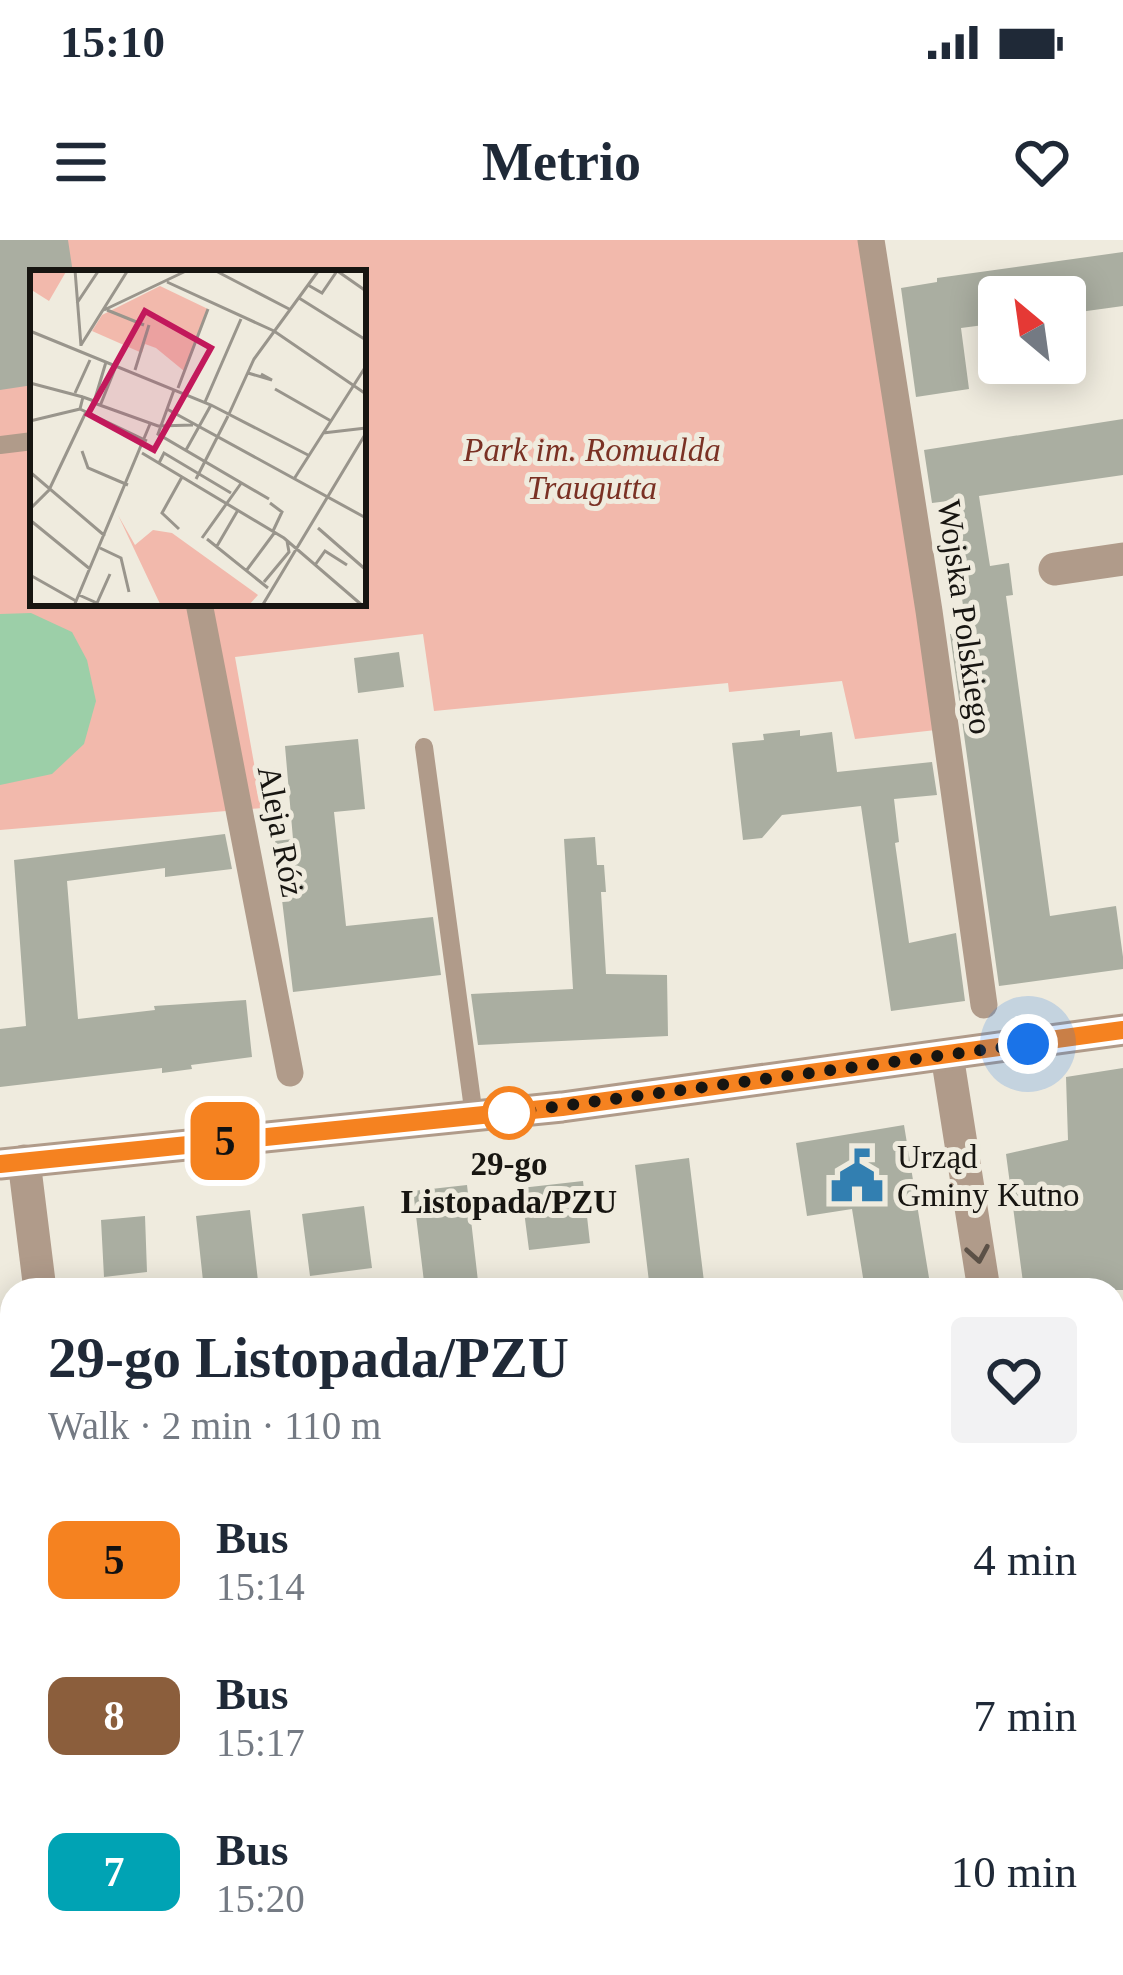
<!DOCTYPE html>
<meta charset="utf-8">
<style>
:root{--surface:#fff;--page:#f2f2f3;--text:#1f2937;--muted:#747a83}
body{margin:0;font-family:Georgia,serif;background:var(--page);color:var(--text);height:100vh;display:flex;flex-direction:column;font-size:45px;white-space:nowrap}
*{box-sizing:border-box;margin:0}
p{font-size:39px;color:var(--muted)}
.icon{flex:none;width:66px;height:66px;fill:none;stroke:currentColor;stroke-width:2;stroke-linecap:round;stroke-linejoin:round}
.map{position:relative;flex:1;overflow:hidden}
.sheet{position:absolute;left:0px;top:1038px;width:1125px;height:699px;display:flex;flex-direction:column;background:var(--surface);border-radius:36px 36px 0 0;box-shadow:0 6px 30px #0003}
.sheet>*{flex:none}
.badge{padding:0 24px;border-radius:18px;font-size:42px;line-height:78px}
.needle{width:78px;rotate:331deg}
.controls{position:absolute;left:978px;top:36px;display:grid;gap:24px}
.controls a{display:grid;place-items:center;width:108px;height:108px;border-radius:12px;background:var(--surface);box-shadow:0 6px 30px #0003;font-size:60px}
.you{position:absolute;width:60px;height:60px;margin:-30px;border:9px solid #fff;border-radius:50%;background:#1a73e8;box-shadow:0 0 0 18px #1a73e833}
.map>.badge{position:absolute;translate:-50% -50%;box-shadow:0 0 0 6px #fff}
.round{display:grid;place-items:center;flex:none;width:126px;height:126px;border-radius:12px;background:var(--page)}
.summary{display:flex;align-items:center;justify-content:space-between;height:204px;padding:0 48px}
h1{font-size:57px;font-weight:700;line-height:90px}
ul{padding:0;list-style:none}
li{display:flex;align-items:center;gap:36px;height:156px;padding:0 48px}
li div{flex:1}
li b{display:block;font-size:45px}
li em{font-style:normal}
li .badge{min-width:132px;font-weight:700;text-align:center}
.status{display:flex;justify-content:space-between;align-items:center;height:84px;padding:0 60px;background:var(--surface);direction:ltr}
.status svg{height:33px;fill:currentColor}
header{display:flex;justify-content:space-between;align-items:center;height:156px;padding:0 48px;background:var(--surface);font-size:54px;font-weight:700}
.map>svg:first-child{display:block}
.green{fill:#f2b9ac;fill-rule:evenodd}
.water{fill:#9ccfa8}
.building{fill:#aaaea1}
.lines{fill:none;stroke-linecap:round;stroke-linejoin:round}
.service{stroke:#b09b8a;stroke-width:18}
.pedestrian{stroke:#b09b8a;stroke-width:27}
.minor{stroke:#b09b8a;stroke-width:33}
.tertiary{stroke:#b09b8a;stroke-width:33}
.oneway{stroke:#5c5147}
.line-casing{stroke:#fff;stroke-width:27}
.line{stroke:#f58220;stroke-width:18}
.walk{stroke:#171511;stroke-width:12;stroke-dasharray:0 21.6}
.stop-dot{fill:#fff;stroke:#f58220;stroke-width:6}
.labels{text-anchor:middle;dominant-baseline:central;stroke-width:10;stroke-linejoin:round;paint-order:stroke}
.park-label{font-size:33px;font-style:italic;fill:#7a3124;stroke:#efebde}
.street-label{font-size:33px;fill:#171511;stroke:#efebde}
.poi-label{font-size:33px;fill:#171511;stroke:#efebde;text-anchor:start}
.stop-label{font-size:33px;font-weight:bold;fill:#171511;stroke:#efebde}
.inset-road{fill:none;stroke:#99958c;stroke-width:3}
.view{fill:#c2185b;fill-opacity:0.15;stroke:#c2185b;stroke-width:6}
.inset-edge{fill:none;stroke:#171511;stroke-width:6}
</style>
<div class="status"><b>15:10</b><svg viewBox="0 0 49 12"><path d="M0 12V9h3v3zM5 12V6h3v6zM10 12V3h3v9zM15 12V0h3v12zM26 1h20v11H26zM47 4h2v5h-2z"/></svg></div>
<header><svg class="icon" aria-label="menu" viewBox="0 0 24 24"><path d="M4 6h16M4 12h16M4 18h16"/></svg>Metrio<svg class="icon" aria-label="heart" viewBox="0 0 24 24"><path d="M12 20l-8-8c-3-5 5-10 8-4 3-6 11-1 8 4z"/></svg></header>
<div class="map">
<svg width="1123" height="1735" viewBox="0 0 1123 1735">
<rect width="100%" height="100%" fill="#efebde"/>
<path class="green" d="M 0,0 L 860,0 L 936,490 L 855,499 L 842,441 L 729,452 L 728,443 L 434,471 L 423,394 L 235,417 L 262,568 L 0,590 ZM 33,33 L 363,33 L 363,363 L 33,363 Z
M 0,1450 L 12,1455 L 12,1514 L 0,1505 Z
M 0,1571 C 17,1603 19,1646 0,1677 Z"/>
<path class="water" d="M 31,373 L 72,392 L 87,420 L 96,461 L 84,504 L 52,534 L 0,545 L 0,374 Z"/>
<path class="building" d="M 0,0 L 68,0 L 73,33 L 33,33 L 33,145 L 0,150 Z
M 1123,12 L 1123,66 L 1065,74 L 1065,57 L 999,57 L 999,83 L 961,88 L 969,149 L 916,157 L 901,48 L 937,42 L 937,38 Z
M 1123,179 L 1123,235 L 979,256 L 990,326 L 1009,323 L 1013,355 L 1006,356 L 1050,676 L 1116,666 L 1123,717 L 1123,729 L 999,746 L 950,394 L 967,393 L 948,261 L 932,263 L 924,210 Z
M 399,412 L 404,447 L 358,453 L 354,418 Z
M 800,490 L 800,496 L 832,492 L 837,532 L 932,522 L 937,555 L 894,559 L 899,602 L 895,603 L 909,703 L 956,693 L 965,761 L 891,771 L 861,566 L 782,575 L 762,598 L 743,600 L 732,503 L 764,500 L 763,494 Z
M 358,499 L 365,569 L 334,572 L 346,686 L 433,677 L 441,735 L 293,752 L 275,601 L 293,599 L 285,506 Z
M 225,594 L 232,629 L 165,637 L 165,628 L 67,641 L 78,779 L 155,770 L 154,766 L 246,760 L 252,817 L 191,825 L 192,829 L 162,833 L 162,828 L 0,847 L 0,789 L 26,786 L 14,620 Z
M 595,597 L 597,625 L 604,625 L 606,652 L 601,652 L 606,734 L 667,735 L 668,796 L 478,805 L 471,754 L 573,749 L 564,599 Z
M 1123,828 L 1123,1050 L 1024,1050 L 1006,914 L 1068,900 L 1066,837 Z
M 904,885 L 931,1050 L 865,1050 L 852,969 L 807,976 L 796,903 Z
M 689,918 L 705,1050 L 650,1050 L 635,925 Z
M 583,941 L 590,1003 L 529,1010 L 521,948 Z
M 467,945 L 479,1050 L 425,1050 L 413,951 Z
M 364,966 L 372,1028 L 310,1036 L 302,974 Z
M 250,970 L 259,1050 L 204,1050 L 196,976 Z
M 145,976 L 147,1032 L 104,1037 L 101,980 Z"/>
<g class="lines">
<path class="service" d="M 0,205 L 33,201
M 424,507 L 474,876
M 1113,1694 L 1123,1695"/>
<path class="pedestrian" d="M 871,0 L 929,371 L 984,765
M 199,363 L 290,833
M 1113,1111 L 1123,1111
M 1113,1328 L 1123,1323"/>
<path class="minor" d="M 1055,329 L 1123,319
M 947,815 L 984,1050
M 24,921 L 40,1050
M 1113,1495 L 1123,1495
M 70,1725 L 281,1725
M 969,1725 L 970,1735"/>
<path class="tertiary" d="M 0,924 L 562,867 L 1123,790
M 0,1549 L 12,1568
M 0,1703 L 12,1686"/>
</g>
<defs><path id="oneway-chevron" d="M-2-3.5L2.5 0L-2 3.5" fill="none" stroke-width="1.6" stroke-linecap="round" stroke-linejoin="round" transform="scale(3)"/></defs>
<use class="oneway" href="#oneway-chevron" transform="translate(978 1014) rotate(80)"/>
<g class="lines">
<defs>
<path id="line" d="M 0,924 L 562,867 L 1123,790"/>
</defs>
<use href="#line" class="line-casing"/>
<use href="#line" class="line"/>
<path class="walk" d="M 509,873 L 1028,804"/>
</g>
<defs>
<symbol id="civic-bare" viewBox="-9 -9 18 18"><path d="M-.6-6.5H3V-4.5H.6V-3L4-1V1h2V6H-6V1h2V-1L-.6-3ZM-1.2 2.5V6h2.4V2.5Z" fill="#327fb1" stroke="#efebde" stroke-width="2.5" paint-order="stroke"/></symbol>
</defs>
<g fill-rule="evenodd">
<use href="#civic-bare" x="819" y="898" width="76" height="76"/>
</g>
<circle class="stop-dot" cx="509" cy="873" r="24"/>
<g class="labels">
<g class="park-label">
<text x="592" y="210">Park im. Romualda<tspan x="592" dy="38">Traugutta</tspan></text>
</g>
<g class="street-label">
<text transform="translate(965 377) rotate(82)">Wojska Polskiego</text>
<text transform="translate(281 591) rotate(79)">Aleja Róż</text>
</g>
<g class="poi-label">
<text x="897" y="917">Urząd<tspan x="897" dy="38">Gminy Kutno</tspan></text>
</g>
<g class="stop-label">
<text x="509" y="924">29-go<tspan x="509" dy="38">Listopada/PZU</tspan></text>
</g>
</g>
<g transform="translate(30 30)">
<rect width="336" height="336" fill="#efebde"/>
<path d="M 0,0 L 37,0 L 19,31 L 0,19 ZM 130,16 L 178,39 L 154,101 L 126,78 L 115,74 L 112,83 L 62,61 L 72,45 ZM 88,245 L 105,275 L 123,260 L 142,263 L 228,325 L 218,336 L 131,336 Z" fill="#f2b9ac"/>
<path class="inset-road" d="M 45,0 L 51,76M 184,0 L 261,40M 306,0 L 336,21M 137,12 L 244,61 L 336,124M 278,15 L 292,23 L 307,1M 269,28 L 336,70M 47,33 L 69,0M 74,40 L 158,0M 77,40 L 114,55M 0,61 L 181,135 L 278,185M 51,75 L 98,0M 105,100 L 119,55M 218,103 L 242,110 L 231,104M 0,113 L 53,127M 148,118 L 178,39M 245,119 L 301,151M 144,120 L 128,164 L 239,229M 45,123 L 60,90M 64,131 L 53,127 L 50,139 L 117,171M 64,132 L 76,92M 175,132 L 211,49M 64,133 L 128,156 L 163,155M 70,136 L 86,96M 137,139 L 336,248M 199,144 L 224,89 L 289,0M 0,151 L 50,139M 293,163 L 336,158M 156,180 L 181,135M 52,181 L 58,198 L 98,215M 112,183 L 254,268 L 333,336M 129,193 L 134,183 L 201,223M 0,202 L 75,266M 166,209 L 198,146M 264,209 L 336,96M 240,233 L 252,242 L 243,261M 0,239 L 19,220 L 56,142M 0,250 L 60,299M 288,258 L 335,299M 149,259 L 132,243 L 152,207M 172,268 L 212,212M 177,269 L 238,318M 187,276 L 208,240M 70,278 L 91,288 L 99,322M 285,295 L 295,281 L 317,295M 216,301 L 245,262M 0,305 L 46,331M 234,312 L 259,282 L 257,271M 49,325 L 67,333 L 80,304M 44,336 L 120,154M 232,336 L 336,163"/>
<path class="view" d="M 115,41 L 181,78 L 124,180 L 58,144 Z"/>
<rect width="336" height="336" class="inset-edge"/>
</g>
</svg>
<div class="controls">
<a><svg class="needle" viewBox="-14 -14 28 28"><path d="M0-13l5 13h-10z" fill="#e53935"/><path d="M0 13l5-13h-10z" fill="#747a83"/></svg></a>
</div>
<div class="you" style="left:1028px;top:804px"></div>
<b class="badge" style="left:225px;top:901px;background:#f58220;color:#111">5</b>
<section class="sheet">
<div class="summary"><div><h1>29-go Listopada/PZU</h1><p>Walk · 2 min · 110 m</p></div><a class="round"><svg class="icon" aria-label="heart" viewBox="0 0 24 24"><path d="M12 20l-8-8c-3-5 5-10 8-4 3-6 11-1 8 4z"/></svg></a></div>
<ul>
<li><span class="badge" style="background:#f58220;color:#111">5</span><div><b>Bus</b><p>15:14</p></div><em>4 min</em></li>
<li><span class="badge" style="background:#8b5e3c;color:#fff">8</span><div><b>Bus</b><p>15:17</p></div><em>7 min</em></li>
<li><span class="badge" style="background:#00a3b4;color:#fff">7</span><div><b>Bus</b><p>15:20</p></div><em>10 min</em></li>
</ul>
</section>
</div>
